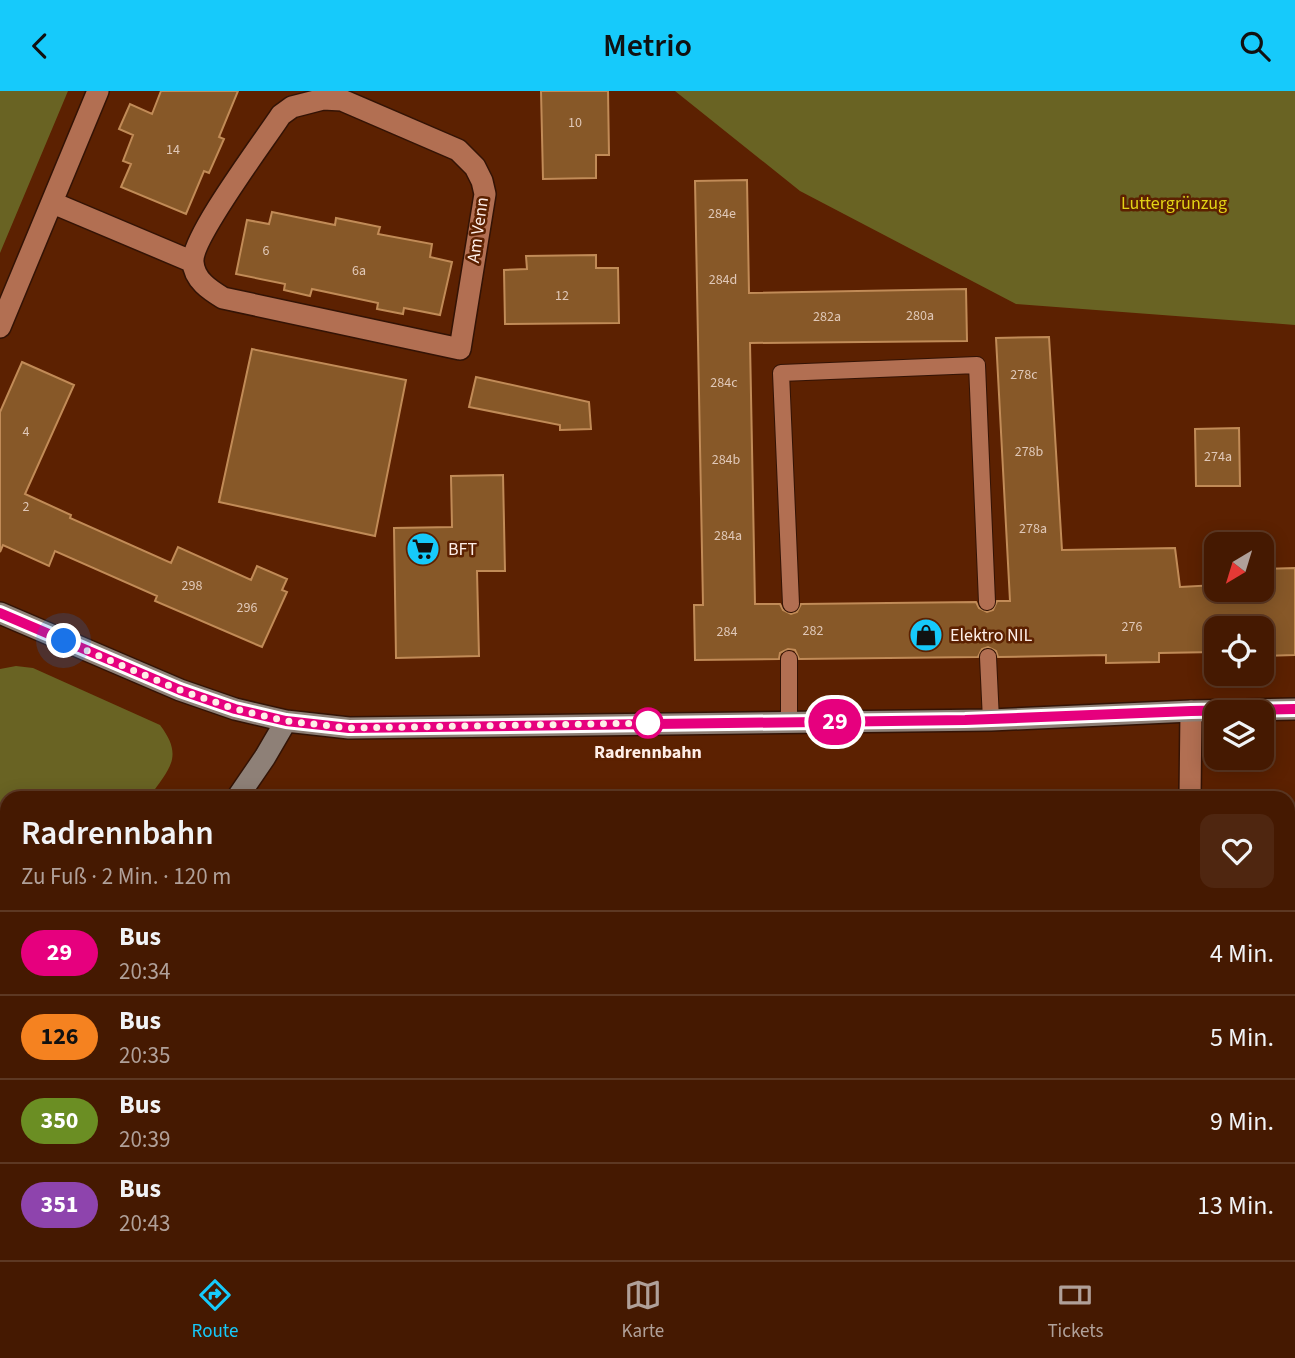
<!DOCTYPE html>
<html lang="de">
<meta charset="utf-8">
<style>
:root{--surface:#451901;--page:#4f2610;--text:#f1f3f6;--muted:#b0a099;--line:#5d3823;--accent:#16cafb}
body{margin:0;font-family:"Source Sans 3",sans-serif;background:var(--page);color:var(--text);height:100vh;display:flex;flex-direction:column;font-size:26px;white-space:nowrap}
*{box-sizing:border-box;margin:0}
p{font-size:23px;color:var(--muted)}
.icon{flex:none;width:38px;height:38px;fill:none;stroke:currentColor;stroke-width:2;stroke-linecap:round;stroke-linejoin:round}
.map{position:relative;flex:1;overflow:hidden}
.sheet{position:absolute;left:0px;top:700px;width:1295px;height:469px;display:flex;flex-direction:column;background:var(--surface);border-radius:21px 21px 0 0;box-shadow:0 4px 18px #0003,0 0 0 2px var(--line)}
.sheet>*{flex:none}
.badge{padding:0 14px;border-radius:23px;font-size:24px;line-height:46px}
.needle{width:46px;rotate:218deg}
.buttons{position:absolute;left:1204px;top:441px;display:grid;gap:14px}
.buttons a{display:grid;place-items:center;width:70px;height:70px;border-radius:14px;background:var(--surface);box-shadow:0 4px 18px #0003,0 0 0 2px var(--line);font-size:35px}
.you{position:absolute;width:35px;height:35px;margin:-18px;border:5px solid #fff;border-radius:50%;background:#1a73e8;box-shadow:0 0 0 10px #1a73e833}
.map>.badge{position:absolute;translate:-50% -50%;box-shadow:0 0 0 4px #fff}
.round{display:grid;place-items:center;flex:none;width:74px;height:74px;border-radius:14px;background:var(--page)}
.summary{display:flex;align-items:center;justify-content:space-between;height:119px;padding:0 21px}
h1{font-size:33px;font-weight:600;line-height:52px}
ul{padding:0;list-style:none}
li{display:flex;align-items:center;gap:21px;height:84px;padding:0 21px;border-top:2px solid var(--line)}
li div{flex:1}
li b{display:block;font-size:26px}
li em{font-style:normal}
li .badge{min-width:77px;font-weight:700;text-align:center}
header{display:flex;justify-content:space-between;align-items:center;height:91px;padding:0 21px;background:var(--accent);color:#111;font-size:32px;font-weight:600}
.menu{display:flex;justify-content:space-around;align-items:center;height:98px;border-top:2px solid var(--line);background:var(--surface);font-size:19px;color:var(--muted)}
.menu a{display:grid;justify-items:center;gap:4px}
.menu .current{color:var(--accent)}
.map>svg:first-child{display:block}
.green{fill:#696323}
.building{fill:#875828;stroke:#c18b57;stroke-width:2}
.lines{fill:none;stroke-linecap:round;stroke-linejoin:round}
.lane-casing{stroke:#331305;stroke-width:18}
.street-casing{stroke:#331305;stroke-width:24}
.secondary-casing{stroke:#331305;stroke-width:24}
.lane{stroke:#b26f52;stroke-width:16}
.street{stroke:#b26f52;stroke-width:21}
.secondary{stroke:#8e8077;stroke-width:21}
.line-casing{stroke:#fff;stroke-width:16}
.line{stroke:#e6007e;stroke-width:10}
.walk{stroke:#feeee8;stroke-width:7;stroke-dasharray:0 12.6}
.stop-dot{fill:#fff;stroke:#e6007e;stroke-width:3.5}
.labels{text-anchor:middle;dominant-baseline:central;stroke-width:5;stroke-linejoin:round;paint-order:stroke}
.number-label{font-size:14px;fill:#e0c8b8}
.park-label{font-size:18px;fill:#e3d315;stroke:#5c2101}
.street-label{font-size:18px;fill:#feeee8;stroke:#5c2101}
.poi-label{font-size:18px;fill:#feeee8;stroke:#5c2101;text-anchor:start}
.stop-label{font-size:18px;font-weight:bold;fill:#feeee8;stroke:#5c2101}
</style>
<header><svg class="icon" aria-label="back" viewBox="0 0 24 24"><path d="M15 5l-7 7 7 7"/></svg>Metrio<svg class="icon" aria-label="search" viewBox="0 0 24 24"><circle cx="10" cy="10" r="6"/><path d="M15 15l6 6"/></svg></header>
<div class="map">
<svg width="1295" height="1169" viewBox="0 0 1295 1169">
<rect width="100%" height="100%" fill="#5c2101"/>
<path class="green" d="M 0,0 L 68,0 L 0,162 Z
M 675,0 L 1295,0 L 1295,234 L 1016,213 L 800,100 Z
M 16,575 L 33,577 L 160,634 C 185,667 168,678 149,707 L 7,707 L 7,903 L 0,907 L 0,578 Z"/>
<path class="building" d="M 161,0 L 238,0 L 219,46 L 224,48 L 209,82 L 204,80 L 186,123 L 121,96 L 131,73 L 123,70 L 133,44 L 119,38 L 130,13 L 152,23 Z
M 541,0 L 608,0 L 609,64 L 596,64 L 596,87 L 543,88 Z
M 747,89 L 749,202 L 966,198 L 967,250 L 750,252 L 755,513 L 780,513 L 783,519 L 791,523 L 797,521 L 801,513 L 976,511 L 979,517 L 987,521 L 993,519 L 997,510 L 1010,510 L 996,247 L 1049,246 L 1062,459 L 1175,457 L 1180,496 L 1216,494 L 1216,499 L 1262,499 L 1262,478 L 1295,477 L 1295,564 L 1262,565 L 1262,537 L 1216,537 L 1216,561 L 1159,562 L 1159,571 L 1106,572 L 1106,564 L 998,566 L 996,560 L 988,556 L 982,558 L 978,566 L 799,568 L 795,559 L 788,558 L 780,562 L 779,568 L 695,569 L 694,514 L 703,514 L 695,90 Z
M 272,121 L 335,134 L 336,127 L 380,136 L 378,143 L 432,153 L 430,166 L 452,171 L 440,224 L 404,217 L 403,223 L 377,218 L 378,212 L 312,198 L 310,205 L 284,199 L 285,193 L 236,183 L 247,129 L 269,133 Z
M 596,164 L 596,177 L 618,177 L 619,232 L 505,233 L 504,179 L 527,178 L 526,165 Z
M 252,258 L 406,289 L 375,445 L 219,411 Z
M 22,271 L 74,294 L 25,403 L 71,424 L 70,427 L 171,472 L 178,456 L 251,489 L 257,475 L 287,488 L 282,499 L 287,501 L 262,556 L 155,510 L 157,505 L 55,460 L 49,475 L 3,454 L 0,461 L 0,321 Z
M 476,286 L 589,311 L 591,338 L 560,339 L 560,334 L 469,316 Z
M 1239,337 L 1240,395 L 1196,395 L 1195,338 Z
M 503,384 L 505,480 L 477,480 L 479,565 L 396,567 L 394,437 L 452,436 L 451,385 Z"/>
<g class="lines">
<defs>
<path id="lane" d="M 791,513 L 781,282 L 977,274 L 987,511
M 988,566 L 991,629
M 789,632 L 789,568"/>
<path id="street" d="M 323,8 L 342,9 L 458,59 L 475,76 L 482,90 L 485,103 L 460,258 L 223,207 C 210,199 194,189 193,171 C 191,147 264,50 281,24 L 292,16 Z
M 53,112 L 193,171
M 0,236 L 98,0
M 1190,707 L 1191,620
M 0,1024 L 7,1030
M 190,1162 L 200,1169
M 1186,1169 L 1186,1162"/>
<path id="secondary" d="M 0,522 L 180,599 L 235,618 L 286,630 L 349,637 L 991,629 L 1191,620 L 1295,618
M 237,707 L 265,666 L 286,630
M 0,1062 L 7,1050"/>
</defs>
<use href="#lane" class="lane-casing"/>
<use href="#street" class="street-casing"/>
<use href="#secondary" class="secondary-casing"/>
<use href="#lane" class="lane"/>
<use href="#street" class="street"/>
<use href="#secondary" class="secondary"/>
</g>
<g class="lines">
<defs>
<path id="line" d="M 0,522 L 180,599 L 235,618 L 286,630 L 349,637 L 965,629 L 1191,620 L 1295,618"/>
</defs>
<use href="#line" class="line-casing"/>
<use href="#line" class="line"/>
<path class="walk" d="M 64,550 L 180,599 L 235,618 L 286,630 L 349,637 L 652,632 L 648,632"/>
</g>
<defs>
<symbol id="supermarket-disc" viewBox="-11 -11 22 22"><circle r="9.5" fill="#16cafb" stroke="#5c2101"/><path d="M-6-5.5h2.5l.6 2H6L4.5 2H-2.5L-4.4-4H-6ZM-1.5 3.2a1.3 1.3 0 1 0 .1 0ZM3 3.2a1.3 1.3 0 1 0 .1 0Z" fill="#111"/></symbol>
<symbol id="shop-disc" viewBox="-11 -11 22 22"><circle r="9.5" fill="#16cafb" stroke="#5c2101"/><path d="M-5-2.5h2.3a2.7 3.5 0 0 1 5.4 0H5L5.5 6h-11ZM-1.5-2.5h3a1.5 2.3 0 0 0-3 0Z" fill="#111"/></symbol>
</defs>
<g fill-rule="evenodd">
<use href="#supermarket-disc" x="404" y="439" width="38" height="38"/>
<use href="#shop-disc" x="907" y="525" width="38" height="38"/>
</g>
<circle class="stop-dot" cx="648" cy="632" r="14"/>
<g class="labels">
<g class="number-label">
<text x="575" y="32">10</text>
<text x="173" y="59">14</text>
<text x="722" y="123">284e</text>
<text x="266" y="160">6</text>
<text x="359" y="180">6a</text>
<text x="723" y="189">284d</text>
<text x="562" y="205">12</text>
<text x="920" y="225">280a</text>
<text x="827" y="226">282a</text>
<text x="1024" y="284">278c</text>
<text x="724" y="292">284c</text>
<text x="26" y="341">4</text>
<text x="1029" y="361">278b</text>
<text x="1218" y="366">274a</text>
<text x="726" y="369">284b</text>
<text x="26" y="416">2</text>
<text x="1033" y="438">278a</text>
<text x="728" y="445">284a</text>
<text x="192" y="495">298</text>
<text x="247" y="517">296</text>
<text x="1132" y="536">276</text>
<text x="813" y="540">282</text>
<text x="727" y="541">284</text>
</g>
<g class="park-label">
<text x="1174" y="112">Luttergrünzug</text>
</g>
<g class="street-label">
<text transform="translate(478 139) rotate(-82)">Am Venn</text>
</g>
<g class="poi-label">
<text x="448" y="458">BFT</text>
<text x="950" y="544">Elektro NIL</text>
</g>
<g class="stop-label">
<text x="648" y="661">Radrennbahn</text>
</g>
</g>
</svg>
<div class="buttons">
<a><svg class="needle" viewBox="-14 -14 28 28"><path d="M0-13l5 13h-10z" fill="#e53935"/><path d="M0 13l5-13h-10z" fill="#b0a099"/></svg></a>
<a><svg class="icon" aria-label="locate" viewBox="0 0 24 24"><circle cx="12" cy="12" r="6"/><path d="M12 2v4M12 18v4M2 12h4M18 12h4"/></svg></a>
<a><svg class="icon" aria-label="layers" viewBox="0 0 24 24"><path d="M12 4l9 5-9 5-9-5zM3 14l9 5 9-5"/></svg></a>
</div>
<div class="you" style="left:64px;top:550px"></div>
<b class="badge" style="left:835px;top:631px;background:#e6007e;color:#fff">29</b>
<section class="sheet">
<div class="summary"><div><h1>Radrennbahn</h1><p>Zu Fuß · 2 Min. · 120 m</p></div><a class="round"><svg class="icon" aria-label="heart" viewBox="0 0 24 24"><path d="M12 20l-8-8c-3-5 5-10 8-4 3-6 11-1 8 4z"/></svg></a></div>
<ul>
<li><span class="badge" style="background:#e6007e;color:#fff">29</span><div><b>Bus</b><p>20:34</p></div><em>4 Min.</em></li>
<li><span class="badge" style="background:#f58220;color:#111">126</span><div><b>Bus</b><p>20:35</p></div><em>5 Min.</em></li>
<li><span class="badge" style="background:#6b8e23;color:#fff">350</span><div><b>Bus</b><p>20:39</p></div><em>9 Min.</em></li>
<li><span class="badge" style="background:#8e44ad;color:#fff">351</span><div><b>Bus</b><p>20:43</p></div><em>13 Min.</em></li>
</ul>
</section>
</div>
<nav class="menu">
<a class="current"><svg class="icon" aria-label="directions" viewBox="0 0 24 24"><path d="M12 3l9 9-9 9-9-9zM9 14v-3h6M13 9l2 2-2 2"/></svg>Route</a>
<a><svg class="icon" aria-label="map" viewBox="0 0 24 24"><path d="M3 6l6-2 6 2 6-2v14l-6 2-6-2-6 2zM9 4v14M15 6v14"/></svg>Karte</a>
<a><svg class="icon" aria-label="tickets" viewBox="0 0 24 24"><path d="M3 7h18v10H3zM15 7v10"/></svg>Tickets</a>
</nav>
